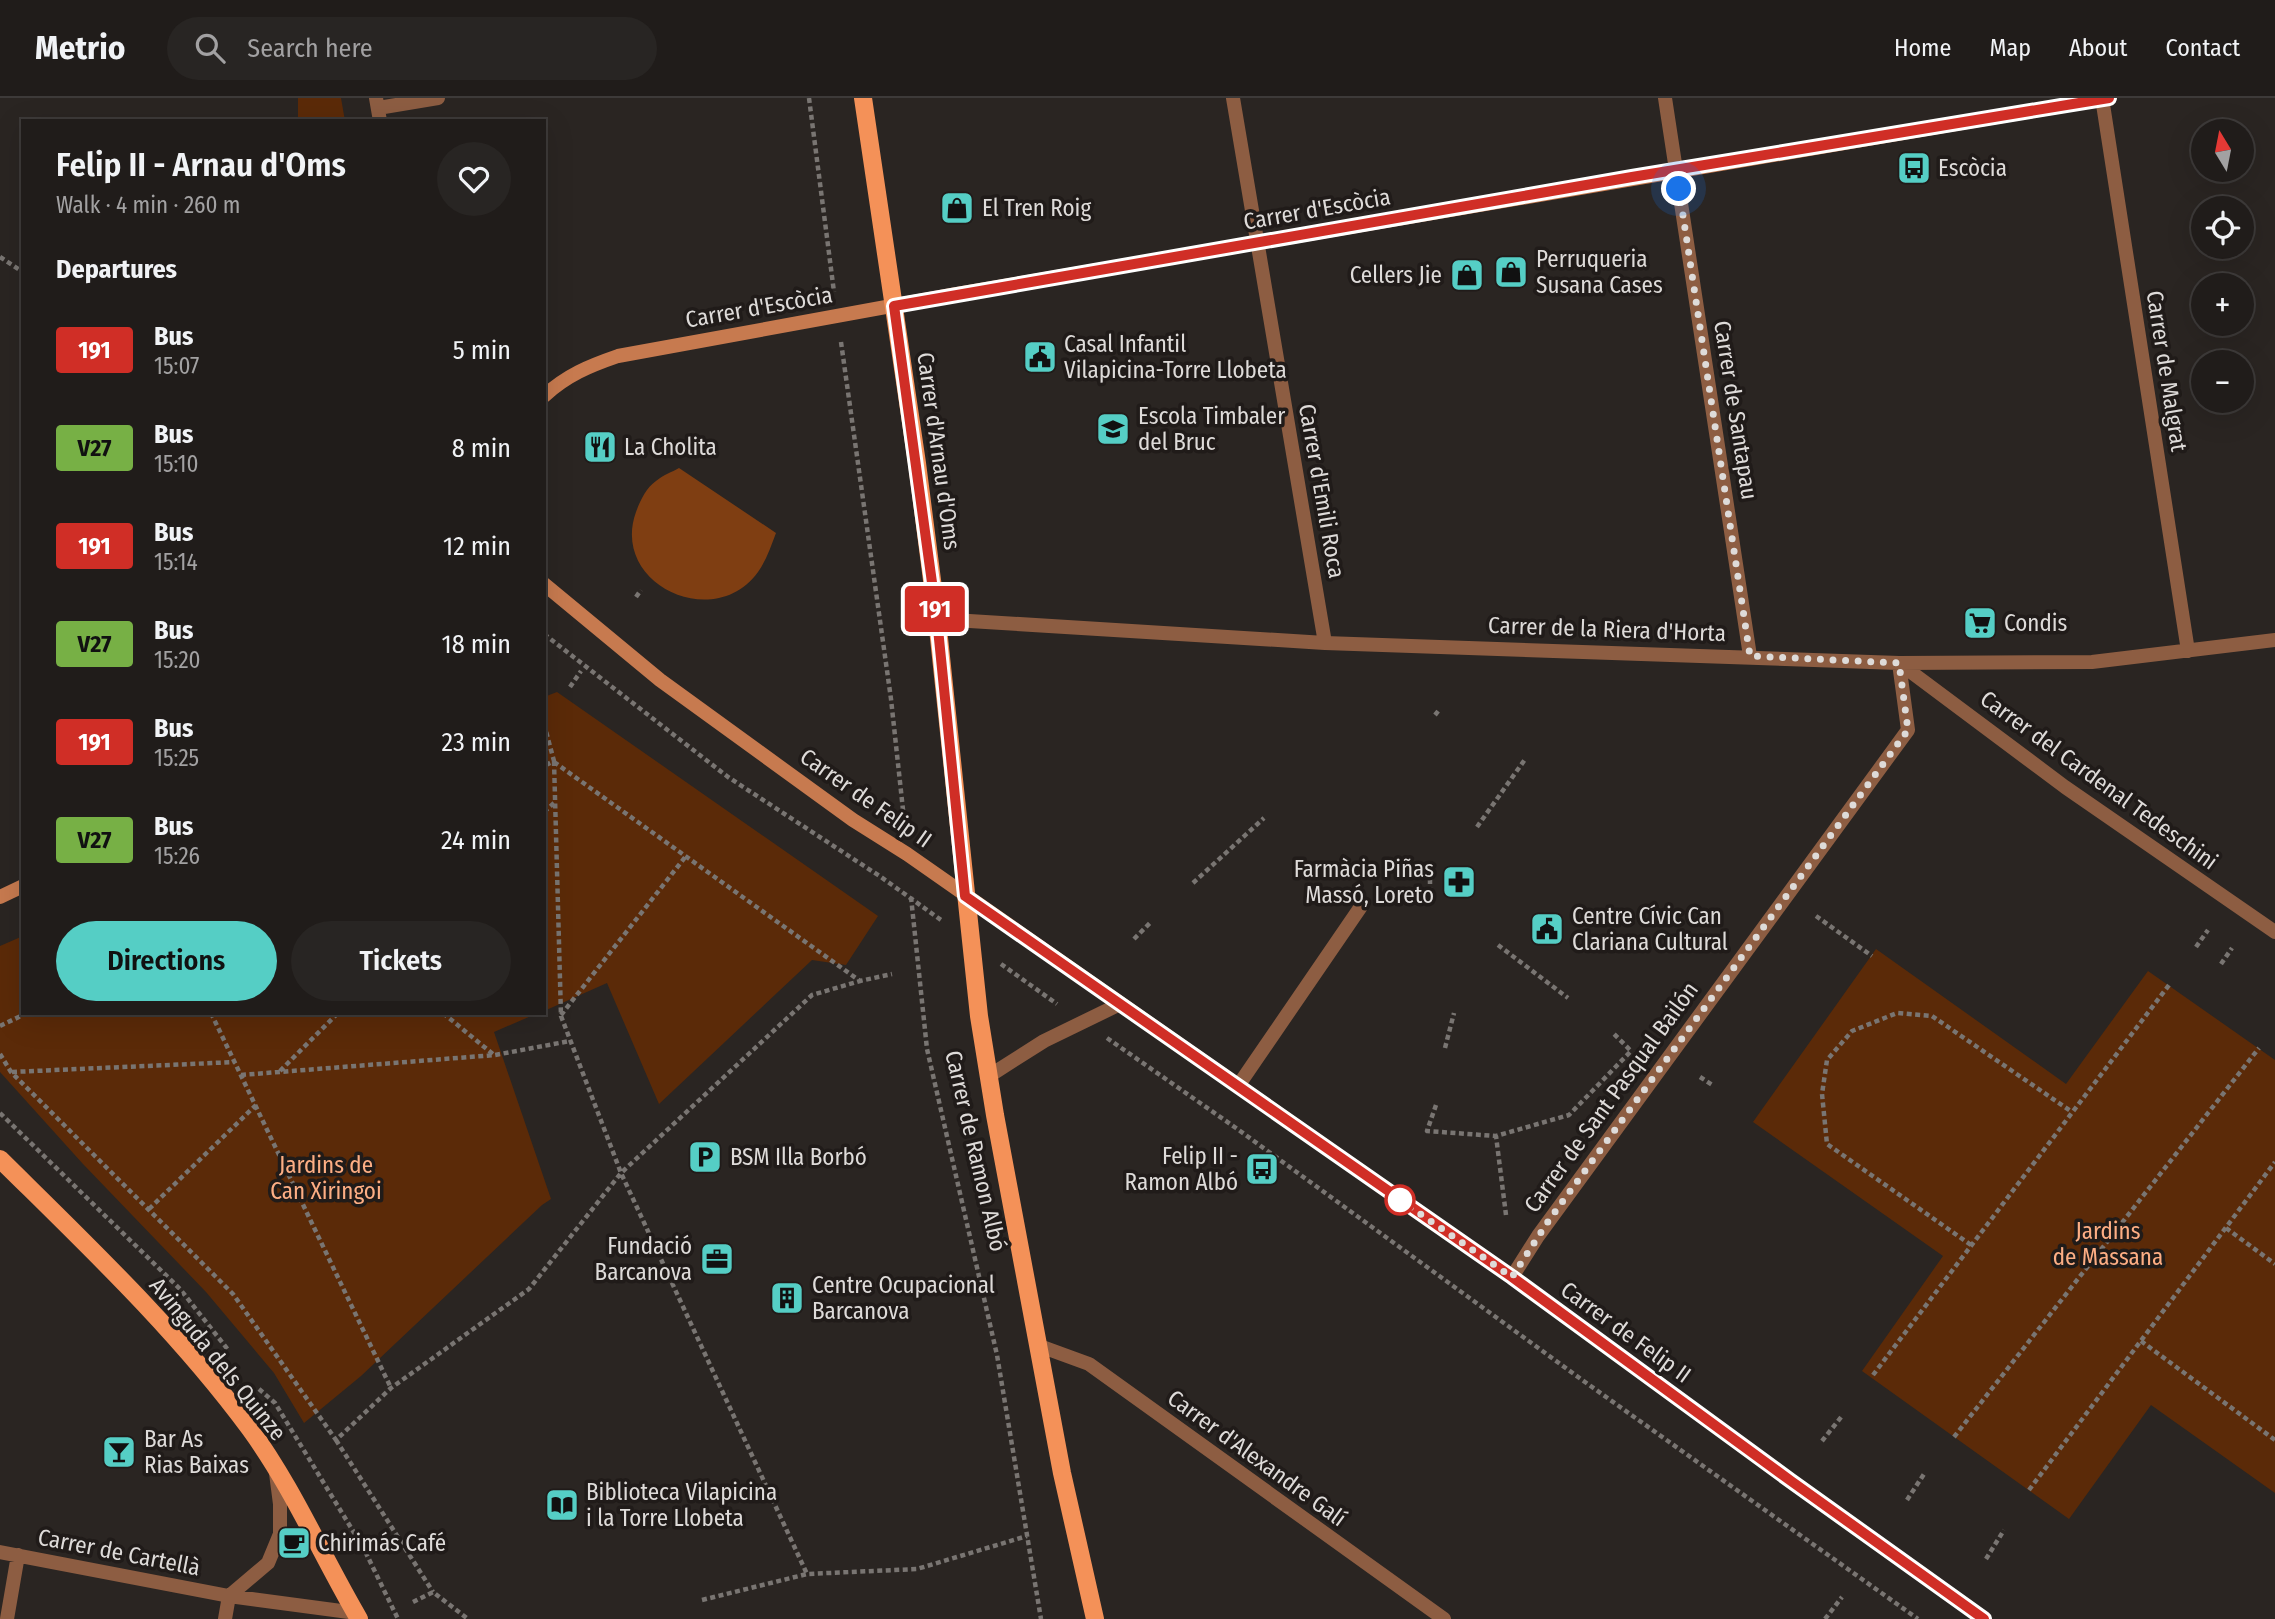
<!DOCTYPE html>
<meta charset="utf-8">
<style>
:root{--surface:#201c1a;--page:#282523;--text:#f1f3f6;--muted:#a2a1a2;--line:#3d3a39;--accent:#55cec5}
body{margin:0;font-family:"Fira Sans Condensed",sans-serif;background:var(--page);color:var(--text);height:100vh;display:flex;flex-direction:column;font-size:26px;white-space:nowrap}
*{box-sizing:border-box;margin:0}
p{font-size:23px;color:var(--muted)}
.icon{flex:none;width:38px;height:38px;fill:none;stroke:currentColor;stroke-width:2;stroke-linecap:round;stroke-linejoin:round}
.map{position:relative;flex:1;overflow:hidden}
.details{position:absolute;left:21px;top:21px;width:525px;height:896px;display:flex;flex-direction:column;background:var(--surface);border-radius:0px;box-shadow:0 7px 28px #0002,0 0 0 2px var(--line)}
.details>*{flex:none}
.badge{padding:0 14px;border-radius:5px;font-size:24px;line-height:46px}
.needle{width:46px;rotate:350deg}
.fabs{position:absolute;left:2191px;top:21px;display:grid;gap:14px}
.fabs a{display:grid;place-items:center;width:63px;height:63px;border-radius:50%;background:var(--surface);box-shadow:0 7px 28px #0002,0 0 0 2px var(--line);font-size:35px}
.you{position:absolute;width:35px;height:35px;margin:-18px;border:5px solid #fff;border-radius:50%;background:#1a73e8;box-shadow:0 0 0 10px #1a73e833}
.map>.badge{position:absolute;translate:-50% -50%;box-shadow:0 0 0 4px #fff}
h2{padding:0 35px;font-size:26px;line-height:63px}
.round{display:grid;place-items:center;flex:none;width:74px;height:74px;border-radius:37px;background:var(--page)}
.summary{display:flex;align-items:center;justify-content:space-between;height:119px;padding:0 35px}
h1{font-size:33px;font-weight:600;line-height:52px}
.button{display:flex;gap:14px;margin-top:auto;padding:14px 35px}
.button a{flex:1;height:80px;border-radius:42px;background:var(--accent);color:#111;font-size:28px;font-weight:600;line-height:80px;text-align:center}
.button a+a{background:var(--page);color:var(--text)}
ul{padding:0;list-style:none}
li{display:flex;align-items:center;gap:21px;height:98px;padding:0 35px}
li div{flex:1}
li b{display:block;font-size:26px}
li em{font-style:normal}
li .badge{min-width:77px;font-weight:700;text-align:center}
header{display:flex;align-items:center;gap:42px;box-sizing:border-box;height:98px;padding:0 35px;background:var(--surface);border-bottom:2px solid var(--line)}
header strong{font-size:33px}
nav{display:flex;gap:38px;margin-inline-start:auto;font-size:24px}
.search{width:490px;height:63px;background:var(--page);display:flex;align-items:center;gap:18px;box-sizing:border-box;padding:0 24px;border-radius:38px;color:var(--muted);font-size:26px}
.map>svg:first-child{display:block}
.green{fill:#5b2a08}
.forest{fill:#7f3e12}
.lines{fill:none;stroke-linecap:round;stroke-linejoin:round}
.path{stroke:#797572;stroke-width:4.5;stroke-dasharray:5 3.5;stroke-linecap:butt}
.lane{stroke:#8d5d42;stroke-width:14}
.street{stroke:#8d5d42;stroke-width:14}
.secondary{stroke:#c77a4f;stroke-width:14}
.primary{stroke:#f49158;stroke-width:18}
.line-casing{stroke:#fff;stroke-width:16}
.line{stroke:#d02e26;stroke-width:10}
.walk{stroke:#dedbd9;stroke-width:7;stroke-dasharray:0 12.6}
.stop-dot{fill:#fff;stroke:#d02e26;stroke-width:3.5}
.labels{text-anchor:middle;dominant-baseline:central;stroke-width:7;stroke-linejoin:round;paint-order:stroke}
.poi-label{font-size:23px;fill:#dedbd9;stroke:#201b19;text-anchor:start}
.street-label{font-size:23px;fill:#dedbd9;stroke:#201b19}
.park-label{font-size:23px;fill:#fdae84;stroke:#201b19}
</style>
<header>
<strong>Metrio</strong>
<div class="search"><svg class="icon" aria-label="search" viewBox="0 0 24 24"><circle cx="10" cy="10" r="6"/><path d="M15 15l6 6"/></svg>Search here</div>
<nav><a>Home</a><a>Map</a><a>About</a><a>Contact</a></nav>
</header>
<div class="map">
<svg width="2275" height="1521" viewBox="0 0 2275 1521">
<rect width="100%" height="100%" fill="#2a2522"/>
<path class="green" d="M 298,0 L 341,0 L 345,23 L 298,23 Z
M 557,594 L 878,818 L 846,867 L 812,862 L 659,1006 L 607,885 L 544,913 L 544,599 Z
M 23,838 L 23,915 L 538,915 L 494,934 L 551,1101 L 542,1107 L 361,1278 L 304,1325 L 274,1275 L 206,1194 L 83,1066 L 0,974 L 0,848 Z
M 1876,851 L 2066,986 L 2148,873 L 2275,962 L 2275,1395 L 2151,1307 L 2069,1421 L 1862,1273 L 1943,1158 L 1753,1024 Z"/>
<path class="forest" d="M 679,370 L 776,435 C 771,448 766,463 758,474 C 714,535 610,486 636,414 C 640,403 646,390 656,383 C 663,377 672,374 679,370 Z"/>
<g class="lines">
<path class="path" d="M 809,0 L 834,194
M 0,159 L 23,174
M 841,244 L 891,601 L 904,721
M 636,499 L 641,492
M 544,536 L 728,679 L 881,779 L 941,822
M 570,589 L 581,573
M 1435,617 L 1439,612
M 544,626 L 554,663 L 544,668
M 554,663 L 561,918 L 621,1075 L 807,1476
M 554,664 L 860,883 L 892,876
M 544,714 L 554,705
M 1477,729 L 1526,660
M 1430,781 L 1430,799
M 1193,785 L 1264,720
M 911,799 L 927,951 L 997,1257 L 1041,1521
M 1816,818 L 1872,858
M 1134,841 L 1150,825
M 1498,847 L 1568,900
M 2196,849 L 2208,832
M 1001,866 L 1057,906
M 2221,866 L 2232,850
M 211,915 L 391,1290
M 443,915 L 494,957
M 561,917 L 686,758
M 0,928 L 27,915
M 1107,940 L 1236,1030 L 1585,1284 L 1918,1521
M 1445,950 L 1454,915
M 0,956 L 11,974 L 233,1196 L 336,1342 L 391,1290 L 529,1191 L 621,1075 L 812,897 L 860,883
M 280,973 L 338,915
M 12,974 L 235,964
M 241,977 L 495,957 L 570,943
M 1700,979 L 1714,988
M 1436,1007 L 1427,1033 L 1496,1038
M 0,1015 L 180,1191 L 229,1253
M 149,1111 L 256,1007
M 1506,1117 L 1496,1038 L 1569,1017 L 1631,953 L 1614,936
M 2226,1130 L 2275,1166
M 1971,1147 L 1827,1046 L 1822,996 L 1827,962 L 1852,933 L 1897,915 L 1932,918 L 2072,1014
M 2141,1243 L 2275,1342
M 1873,1277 L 2169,887
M 259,1291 L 275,1305 L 364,1451 L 398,1521
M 1954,1339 L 2259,950
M 336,1342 L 433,1494
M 1822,1343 L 1842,1318
M 2029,1392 L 2275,1064
M 1907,1402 L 1924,1376
M 1986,1461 L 2004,1432
M 702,1502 L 807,1476 L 917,1471 L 1027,1438
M 413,1504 L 433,1494 L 468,1521
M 1825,1521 L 1842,1499"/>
<path class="lane" d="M 1238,988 L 1362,807"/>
<path class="street" d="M 376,0 L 380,23
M 1233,0 L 1325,545
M 1665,0 L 1750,558
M 2102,0 L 2188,553
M 378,10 L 438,0
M 937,521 L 1325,545 L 1899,565 L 2092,564 L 2275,542
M 1899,565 L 2065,689 L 2275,834
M 989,978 L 1044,943 L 1120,906
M 1512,1179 L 1538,1138 L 1908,632 L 1899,565
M 1037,1247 L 1089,1266 L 1444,1521
M 0,1454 L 229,1498 L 356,1515
M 7,1521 L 18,1457
M 225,1521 L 229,1498 L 268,1465 L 280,1436 L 280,1406 L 276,1375"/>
<path class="secondary" d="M 544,298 C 567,277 589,268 618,258 L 957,196 L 2109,0
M 544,486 L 660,582 L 853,722 L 907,756 L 1512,1179 L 1791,1383 L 1984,1521
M 0,799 L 23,788"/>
<path class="primary" d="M 863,0 L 917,365 L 937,521 L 979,918 L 995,1017 L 1062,1375 L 1095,1521
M 0,1061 C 87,1147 177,1232 250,1331 C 293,1390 322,1458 359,1521"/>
</g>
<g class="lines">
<defs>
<path id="line" d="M 1984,1521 L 1791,1383 L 1512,1179 L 965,798 L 937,521 L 894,208 L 1632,79 L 2109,0"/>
</defs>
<use href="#line" class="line-casing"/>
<use href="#line" class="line"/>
<path class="walk" d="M 1400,1102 L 1512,1179 L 1549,1122 L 1908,632 L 1899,565 L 1750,558 L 1679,91"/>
</g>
<defs>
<symbol id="bus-square" viewBox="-11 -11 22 22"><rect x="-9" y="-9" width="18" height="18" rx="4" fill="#55cec5" stroke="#201b19"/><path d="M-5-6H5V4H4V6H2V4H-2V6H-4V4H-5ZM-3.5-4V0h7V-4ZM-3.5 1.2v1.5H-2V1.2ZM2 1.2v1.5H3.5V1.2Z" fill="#111"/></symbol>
<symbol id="shop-square" viewBox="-11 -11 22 22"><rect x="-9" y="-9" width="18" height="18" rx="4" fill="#55cec5" stroke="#201b19"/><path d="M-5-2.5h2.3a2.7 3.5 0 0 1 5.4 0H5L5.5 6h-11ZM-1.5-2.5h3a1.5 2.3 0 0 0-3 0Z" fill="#111"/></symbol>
<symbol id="civic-square" viewBox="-11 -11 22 22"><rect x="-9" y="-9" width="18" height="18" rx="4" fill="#55cec5" stroke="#201b19"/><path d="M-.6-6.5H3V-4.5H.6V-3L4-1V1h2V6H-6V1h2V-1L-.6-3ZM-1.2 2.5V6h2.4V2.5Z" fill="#111"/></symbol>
<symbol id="school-square" viewBox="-11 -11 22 22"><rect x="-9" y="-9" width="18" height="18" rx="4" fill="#55cec5" stroke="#201b19"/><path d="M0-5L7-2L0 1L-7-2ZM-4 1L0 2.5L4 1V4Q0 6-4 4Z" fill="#111"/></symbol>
<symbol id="restaurant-square" viewBox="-11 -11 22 22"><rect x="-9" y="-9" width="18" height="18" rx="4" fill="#55cec5" stroke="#201b19"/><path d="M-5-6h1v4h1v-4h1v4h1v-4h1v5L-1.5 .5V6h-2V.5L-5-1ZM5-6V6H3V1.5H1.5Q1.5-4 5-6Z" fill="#111"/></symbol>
<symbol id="supermarket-square" viewBox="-11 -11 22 22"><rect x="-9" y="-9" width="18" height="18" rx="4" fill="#55cec5" stroke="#201b19"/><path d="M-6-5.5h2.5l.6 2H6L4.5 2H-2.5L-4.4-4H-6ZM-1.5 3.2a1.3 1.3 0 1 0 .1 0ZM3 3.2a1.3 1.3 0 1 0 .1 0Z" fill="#111"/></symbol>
<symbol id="pharmacy-square" viewBox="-11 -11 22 22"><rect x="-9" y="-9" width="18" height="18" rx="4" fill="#55cec5" stroke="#201b19"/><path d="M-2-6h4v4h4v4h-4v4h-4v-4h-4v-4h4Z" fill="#111"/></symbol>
<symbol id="parking-square" viewBox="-11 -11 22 22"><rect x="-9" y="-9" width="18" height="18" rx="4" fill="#55cec5" stroke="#201b19"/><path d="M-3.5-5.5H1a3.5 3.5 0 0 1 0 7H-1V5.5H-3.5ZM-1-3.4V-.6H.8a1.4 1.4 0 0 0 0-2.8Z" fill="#111"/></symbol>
<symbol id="office-square" viewBox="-11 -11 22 22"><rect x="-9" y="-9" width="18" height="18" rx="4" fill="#55cec5" stroke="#201b19"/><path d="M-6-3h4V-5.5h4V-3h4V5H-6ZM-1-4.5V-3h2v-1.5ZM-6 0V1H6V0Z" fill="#111"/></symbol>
<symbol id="building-square" viewBox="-11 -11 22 22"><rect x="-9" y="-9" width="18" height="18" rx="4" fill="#55cec5" stroke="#201b19"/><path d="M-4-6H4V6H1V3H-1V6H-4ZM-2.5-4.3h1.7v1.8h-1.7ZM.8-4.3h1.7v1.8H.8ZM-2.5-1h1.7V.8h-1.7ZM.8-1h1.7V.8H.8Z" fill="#111"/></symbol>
<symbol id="bar-square" viewBox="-11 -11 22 22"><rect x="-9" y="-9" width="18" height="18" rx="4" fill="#55cec5" stroke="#201b19"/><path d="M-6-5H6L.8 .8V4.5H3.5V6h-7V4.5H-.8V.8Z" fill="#111"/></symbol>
<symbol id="library-square" viewBox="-11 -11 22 22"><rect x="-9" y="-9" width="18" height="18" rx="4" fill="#55cec5" stroke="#201b19"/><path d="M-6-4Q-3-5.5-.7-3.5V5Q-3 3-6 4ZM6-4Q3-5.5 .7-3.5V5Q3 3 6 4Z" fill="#111"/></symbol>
<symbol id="cafe-square" viewBox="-11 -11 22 22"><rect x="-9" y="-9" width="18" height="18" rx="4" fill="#55cec5" stroke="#201b19"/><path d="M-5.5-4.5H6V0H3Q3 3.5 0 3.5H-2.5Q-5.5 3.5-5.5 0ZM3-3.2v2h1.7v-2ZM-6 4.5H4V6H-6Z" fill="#111"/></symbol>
</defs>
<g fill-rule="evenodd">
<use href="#bus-square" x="1895" y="51" width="38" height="38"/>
<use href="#shop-square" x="938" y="91" width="38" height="38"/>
<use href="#shop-square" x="1492" y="155" width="38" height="38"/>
<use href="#shop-square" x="1448" y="158" width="38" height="38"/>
<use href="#civic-square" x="1021" y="240" width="38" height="38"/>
<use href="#school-square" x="1094" y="312" width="38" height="38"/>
<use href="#restaurant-square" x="581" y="330" width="38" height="38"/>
<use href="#supermarket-square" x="1961" y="506" width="38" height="38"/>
<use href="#pharmacy-square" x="1440" y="765" width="38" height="38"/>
<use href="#civic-square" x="1528" y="812" width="38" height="38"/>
<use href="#parking-square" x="686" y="1040" width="38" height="38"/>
<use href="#bus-square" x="1243" y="1052" width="38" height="38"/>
<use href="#office-square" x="698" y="1142" width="38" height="38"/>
<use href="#building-square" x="768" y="1181" width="38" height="38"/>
<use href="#bar-square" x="100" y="1335" width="38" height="38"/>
<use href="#library-square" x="543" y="1388" width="38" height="38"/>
<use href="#cafe-square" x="275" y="1426" width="38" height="38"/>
</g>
<circle class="stop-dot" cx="1400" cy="1102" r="14"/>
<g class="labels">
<g class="poi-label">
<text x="1938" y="70">Escòcia</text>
<text x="982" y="110">El Tren Roig</text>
<text x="1536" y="161">Perruqueria<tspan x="1536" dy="26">Susana Cases</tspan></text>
<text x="1442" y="177" text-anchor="end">Cellers Jie</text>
<text x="1064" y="246">Casal Infantil<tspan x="1064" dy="26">Vilapicina-Torre Llobeta</tspan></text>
<text x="1138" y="318">Escola Timbaler<tspan x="1138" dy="26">del Bruc</tspan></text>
<text x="624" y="349">La Cholita</text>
<text x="2004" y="525">Condis</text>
<text x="1434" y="771" text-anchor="end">Farmàcia Piñas<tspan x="1434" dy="26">Massó, Loreto</tspan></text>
<text x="1572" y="818">Centre Cívic Can<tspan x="1572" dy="26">Clariana Cultural</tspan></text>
<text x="1238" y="1058" text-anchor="end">Felip II -<tspan x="1238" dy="26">Ramon Albó</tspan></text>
<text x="730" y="1059">BSM Illa Borbó</text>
<text x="692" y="1148" text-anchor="end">Fundació<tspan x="692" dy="26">Barcanova</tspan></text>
<text x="812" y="1187">Centre Ocupacional<tspan x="812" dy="26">Barcanova</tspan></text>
<text x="144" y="1341">Bar As<tspan x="144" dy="26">Rias Baixas</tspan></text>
<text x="586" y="1394">Biblioteca Vilapicina<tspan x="586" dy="26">i la Torre Llobeta</tspan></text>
<text x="318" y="1445">Chirimás Café</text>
</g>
<g class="street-label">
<text transform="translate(1317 111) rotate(-10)">Carrer d'Escòcia</text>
<text transform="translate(759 209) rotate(-10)">Carrer d'Escòcia</text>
<text transform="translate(2167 273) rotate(81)">Carrer de Malgrat</text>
<text transform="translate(1736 312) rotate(81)">Carrer de Santapau</text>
<text transform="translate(939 353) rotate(82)">Carrer d'Arnau d'Oms</text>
<text transform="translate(1322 393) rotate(80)">Carrer d'Emili Roca</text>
<text transform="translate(1607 531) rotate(2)">Carrer de la Riera d'Horta</text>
<text transform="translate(2099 682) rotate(36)">Carrer del Cardenal Tedeschini</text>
<text transform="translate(866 700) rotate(35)">Carrer de Felip II</text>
<text transform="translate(1611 999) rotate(-54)">Carrer de Sant Pasqual Bailón</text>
<text transform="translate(976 1053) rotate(77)">Carrer de Ramon Albó</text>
<text transform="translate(1626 1234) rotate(36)">Carrer de Felip II</text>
<text transform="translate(218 1261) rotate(51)">Avinguda dels Quinze</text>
<text transform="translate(1257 1360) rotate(36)">Carrer d'Alexandre Galí</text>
<text transform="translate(119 1454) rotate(11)">Carrer de Cartellà</text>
</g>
<g class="park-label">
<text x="326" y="1067">Jardins de<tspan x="326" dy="26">Can Xiringoi</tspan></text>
<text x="2108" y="1133">Jardins<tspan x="2108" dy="26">de Massana</tspan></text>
</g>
</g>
</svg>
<div class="fabs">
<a><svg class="needle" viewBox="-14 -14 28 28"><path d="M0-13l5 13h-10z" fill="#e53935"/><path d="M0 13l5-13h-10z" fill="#a2a1a2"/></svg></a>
<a><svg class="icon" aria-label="locate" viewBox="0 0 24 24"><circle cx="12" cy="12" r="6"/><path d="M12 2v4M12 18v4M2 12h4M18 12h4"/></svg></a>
<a>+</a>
<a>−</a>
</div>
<div class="you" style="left:1679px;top:91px"></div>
<b class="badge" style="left:935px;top:511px;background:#d02e26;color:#fff">191</b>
<section class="details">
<div class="summary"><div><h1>Felip II - Arnau d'Oms</h1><p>Walk · 4 min · 260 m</p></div><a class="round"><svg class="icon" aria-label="heart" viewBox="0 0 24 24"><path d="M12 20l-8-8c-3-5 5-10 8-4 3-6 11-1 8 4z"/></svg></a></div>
<h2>Departures</h2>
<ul>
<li><span class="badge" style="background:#d02e26;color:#fff">191</span><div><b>Bus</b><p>15:07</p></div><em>5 min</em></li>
<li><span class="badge" style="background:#77b045;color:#111">V27</span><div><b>Bus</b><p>15:10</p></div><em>8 min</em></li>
<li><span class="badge" style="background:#d02e26;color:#fff">191</span><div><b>Bus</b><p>15:14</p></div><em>12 min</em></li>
<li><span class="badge" style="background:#77b045;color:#111">V27</span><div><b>Bus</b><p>15:20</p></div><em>18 min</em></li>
<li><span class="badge" style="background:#d02e26;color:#fff">191</span><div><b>Bus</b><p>15:25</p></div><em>23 min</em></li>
<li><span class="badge" style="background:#77b045;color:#111">V27</span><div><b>Bus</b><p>15:26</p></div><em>24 min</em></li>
</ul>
<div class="button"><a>Directions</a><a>Tickets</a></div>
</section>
</div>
